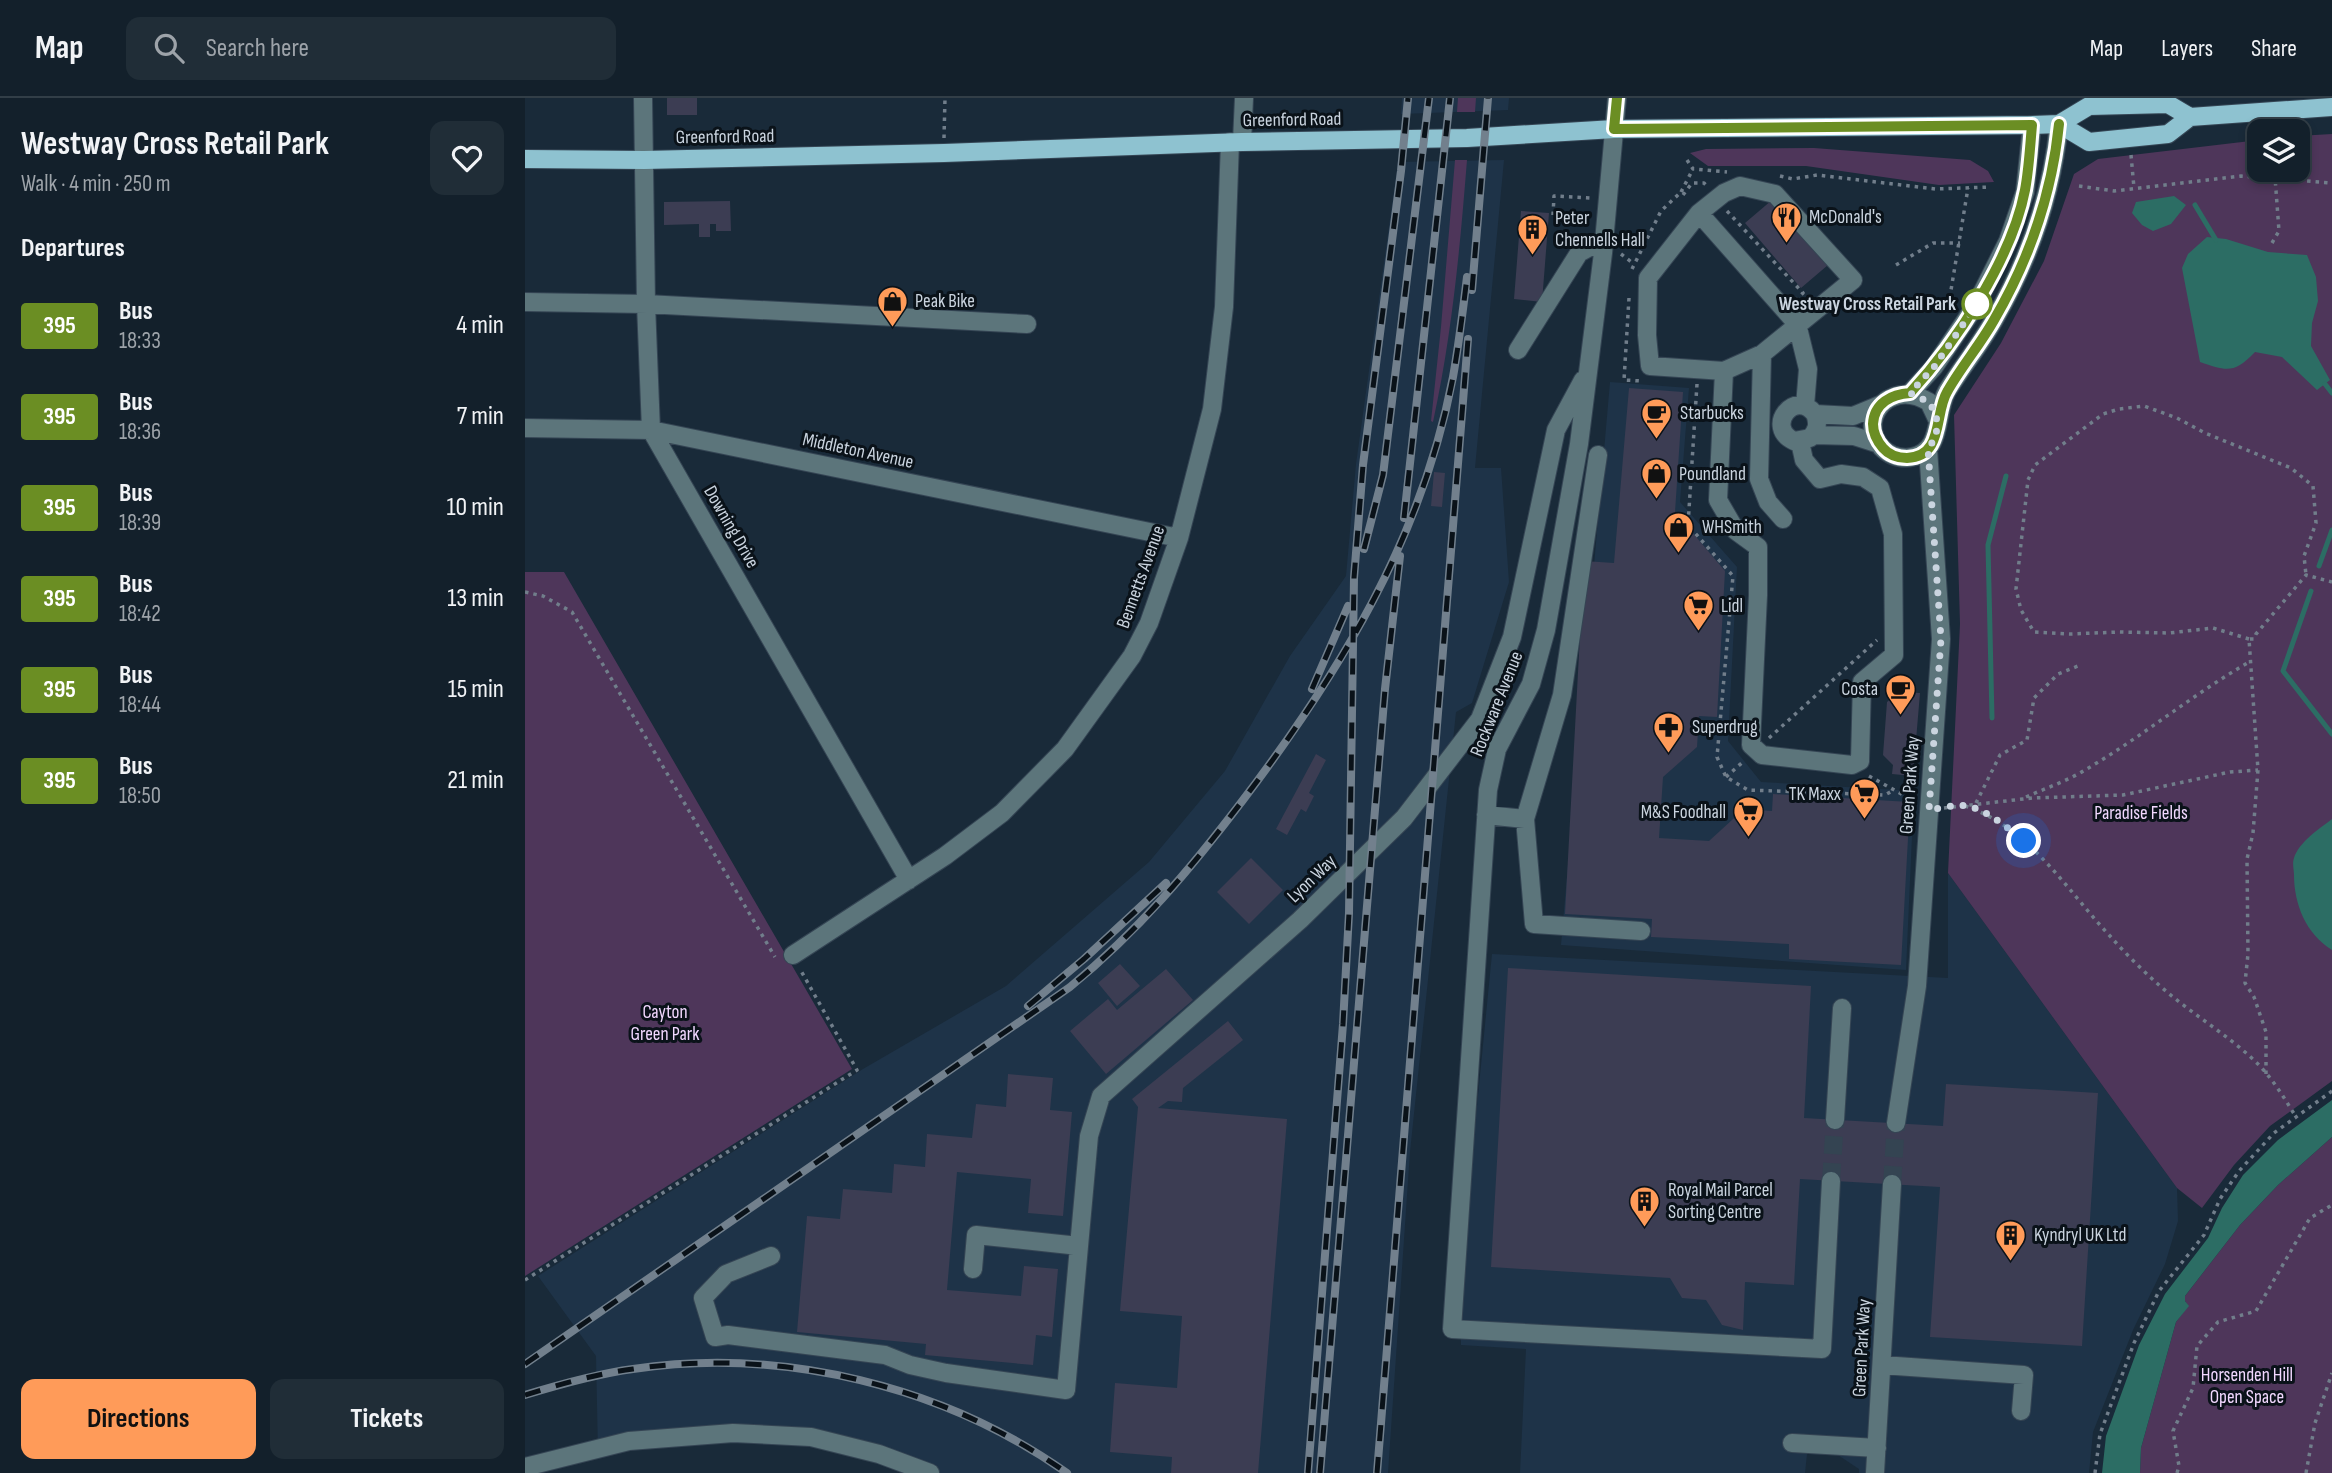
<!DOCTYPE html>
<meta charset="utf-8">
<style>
:root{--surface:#13202b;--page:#202d37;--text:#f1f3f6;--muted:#9da3a9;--line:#323e47;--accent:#ff9b59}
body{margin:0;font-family:"Sofia Sans Condensed",sans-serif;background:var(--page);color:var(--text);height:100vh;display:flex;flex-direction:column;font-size:26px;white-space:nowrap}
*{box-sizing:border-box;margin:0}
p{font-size:23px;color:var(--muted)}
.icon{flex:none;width:38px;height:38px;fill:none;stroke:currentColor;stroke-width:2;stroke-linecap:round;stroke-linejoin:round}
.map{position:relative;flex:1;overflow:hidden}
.panel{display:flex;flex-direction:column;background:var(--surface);width:525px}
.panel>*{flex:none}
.badge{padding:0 14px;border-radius:5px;font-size:24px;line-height:46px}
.fabs{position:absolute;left:1722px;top:21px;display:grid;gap:14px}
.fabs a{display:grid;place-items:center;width:63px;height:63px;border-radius:14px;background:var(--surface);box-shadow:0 4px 10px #0003,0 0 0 2px var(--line);font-size:35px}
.you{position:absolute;width:35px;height:35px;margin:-18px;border:5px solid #fff;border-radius:50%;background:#1a73e8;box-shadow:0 0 0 10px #1a73e833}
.map>.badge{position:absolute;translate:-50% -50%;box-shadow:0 0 0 4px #fff}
h2{padding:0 21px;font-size:26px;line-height:63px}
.round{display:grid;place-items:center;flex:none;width:74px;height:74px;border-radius:14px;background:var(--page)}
.headline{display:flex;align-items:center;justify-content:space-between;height:119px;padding:0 21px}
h1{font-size:33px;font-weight:700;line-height:52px}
.button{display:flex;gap:14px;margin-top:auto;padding:14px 21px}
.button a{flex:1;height:80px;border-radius:14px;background:var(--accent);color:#111;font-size:28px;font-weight:700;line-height:80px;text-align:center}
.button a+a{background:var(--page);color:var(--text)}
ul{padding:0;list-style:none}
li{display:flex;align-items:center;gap:21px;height:91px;padding:0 21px}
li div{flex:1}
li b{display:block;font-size:26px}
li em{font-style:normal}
li .badge{min-width:77px;font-weight:700;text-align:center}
header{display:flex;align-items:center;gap:42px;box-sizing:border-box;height:98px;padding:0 35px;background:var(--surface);border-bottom:2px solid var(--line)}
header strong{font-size:33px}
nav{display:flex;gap:38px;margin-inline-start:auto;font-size:24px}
.search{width:490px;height:63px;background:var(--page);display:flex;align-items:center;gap:18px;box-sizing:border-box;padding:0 24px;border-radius:14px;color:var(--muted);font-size:26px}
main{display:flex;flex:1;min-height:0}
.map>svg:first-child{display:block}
.built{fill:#1e3348}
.green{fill:#4e365a}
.water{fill:#2c6d64}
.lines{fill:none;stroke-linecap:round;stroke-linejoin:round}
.stream{stroke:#2c6d64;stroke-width:5}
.building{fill:#3c3d53}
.minor-tunnel{stroke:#344452;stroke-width:18;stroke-dasharray:18 9;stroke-linecap:butt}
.minor-casing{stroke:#354554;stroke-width:20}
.major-casing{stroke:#354554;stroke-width:20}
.path{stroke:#717e8b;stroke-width:3.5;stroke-dasharray:3.5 5;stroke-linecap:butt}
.minor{stroke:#5c757b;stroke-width:18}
.major{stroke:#8ec2d0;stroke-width:18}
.rail-casing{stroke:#72808d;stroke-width:8}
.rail{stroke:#0a1219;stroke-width:5;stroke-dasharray:16;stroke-linecap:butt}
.line-casing{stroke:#fff;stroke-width:16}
.line{stroke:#6b8e23;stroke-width:10}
.walk{stroke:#cad4df;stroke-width:7;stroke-dasharray:0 12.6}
.stop-dot{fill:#fff;stroke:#6b8e23;stroke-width:3.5}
.labels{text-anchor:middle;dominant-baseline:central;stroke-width:6;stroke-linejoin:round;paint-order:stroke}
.street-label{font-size:19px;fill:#cad4df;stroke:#0a1219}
.poi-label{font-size:19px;fill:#cad4df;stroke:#0a1219;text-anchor:start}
.stop-label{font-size:19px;font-weight:bold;fill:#cad4df;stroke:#0a1219;text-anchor:end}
.park-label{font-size:19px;fill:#f2d8ff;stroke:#0a1219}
</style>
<header>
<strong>Map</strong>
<div class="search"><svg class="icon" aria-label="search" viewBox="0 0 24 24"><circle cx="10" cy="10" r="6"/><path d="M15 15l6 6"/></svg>Search here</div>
<nav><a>Map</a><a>Layers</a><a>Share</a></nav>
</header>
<main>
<section class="panel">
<div class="headline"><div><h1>Westway Cross Retail Park</h1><p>Walk · 4 min · 250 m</p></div><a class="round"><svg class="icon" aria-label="heart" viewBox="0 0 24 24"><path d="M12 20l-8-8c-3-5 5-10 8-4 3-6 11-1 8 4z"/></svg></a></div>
<h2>Departures</h2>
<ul>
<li><span class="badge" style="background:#6b8e23;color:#fff">395</span><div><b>Bus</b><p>18:33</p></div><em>4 min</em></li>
<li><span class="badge" style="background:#6b8e23;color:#fff">395</span><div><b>Bus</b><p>18:36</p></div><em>7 min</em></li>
<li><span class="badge" style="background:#6b8e23;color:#fff">395</span><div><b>Bus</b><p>18:39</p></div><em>10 min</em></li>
<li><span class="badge" style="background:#6b8e23;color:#fff">395</span><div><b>Bus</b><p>18:42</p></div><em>13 min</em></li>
<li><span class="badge" style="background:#6b8e23;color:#fff">395</span><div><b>Bus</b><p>18:44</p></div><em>15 min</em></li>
<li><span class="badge" style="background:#6b8e23;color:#fff">395</span><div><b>Bus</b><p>18:50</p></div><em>21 min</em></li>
</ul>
<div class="button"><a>Directions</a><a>Tickets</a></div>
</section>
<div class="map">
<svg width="1807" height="1375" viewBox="0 0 1807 1375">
<rect width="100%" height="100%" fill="#192a39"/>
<path class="built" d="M 877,0 L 984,0 L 983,12 L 876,16 Z
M 979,62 L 950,370 L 976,370 L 984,484 L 947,605 L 931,614 L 885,1054 L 863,1375 L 398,1375 L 321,1349 L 217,1339 L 73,1355 L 71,1258 L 13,1178 L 338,971 L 481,888 L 624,764 L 700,673 L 765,558 L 821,478 L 831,366 L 873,64 Z
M 1085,284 L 1164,290 L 1155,404 L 1212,469 L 1203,643 L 1236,684 L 1389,693 L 1381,872 L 1036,847 Z
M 1423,775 L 1652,1090 L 1653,1123 L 1640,1166 L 1608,1232 L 1568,1334 L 1564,1375 L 1334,1375 L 1334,1371 L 1313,1357 L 1282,1356 L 1280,1375 L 995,1375 L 1001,1251 L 936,1247 L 935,1180 L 967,856 L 1423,880 Z"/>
<path class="green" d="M 933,0 L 951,0 L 950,14 L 932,14 Z
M 1807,36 L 1807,983 L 1745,1028 L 1709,1067 L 1677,1110 L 1652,1090 L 1423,775 L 1435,526 L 1429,317 L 1476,245 L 1519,163 L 1549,76 L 1573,61 L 1734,42 L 1734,72 L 1773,72 L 1773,38 Z
M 1289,50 L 1445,62 L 1463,73 L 1469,84 L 1414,87 L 1281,68 L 1183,68 L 1165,55 L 1181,51 Z
M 930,62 L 942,62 C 935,150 927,237 908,324 L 906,323 L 916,229 Z
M 0,474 L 39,474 L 327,971 L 0,1178 Z
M 1807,1039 L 1807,1375 L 1615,1375 L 1616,1350 L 1651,1224 L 1663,1208 L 1660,1203 L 1660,1198 L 1715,1127 L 1753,1087 Z"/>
<path class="water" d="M 1649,98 L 1661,107 L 1646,126 L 1628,133 L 1617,127 L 1607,115 L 1611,104 Z
M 1682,139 L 1701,141 L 1743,154 L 1782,157 L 1791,179 L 1793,203 L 1787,225 L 1786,248 L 1805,282 L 1792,292 L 1757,259 L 1730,254 C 1709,276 1702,273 1675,264 L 1657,170 L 1663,156 Z
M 1807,721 L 1807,852 C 1781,836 1769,806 1769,777 C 1769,772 1767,765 1769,760 C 1774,744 1794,731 1807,721 Z
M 1807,1002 L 1807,1039 L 1753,1087 L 1715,1127 L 1660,1198 L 1660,1203 L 1664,1208 L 1651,1224 L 1616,1350 L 1615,1375 L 1577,1375 L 1581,1338 L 1614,1247 L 1640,1196 L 1683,1140 L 1697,1110 L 1718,1077 L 1753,1042 Z"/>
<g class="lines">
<path class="stream" d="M 1670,107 L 1691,142
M 1800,286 L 1807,295
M 1794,468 L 1807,432
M 1786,493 L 1758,573 L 1807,636
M 1467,620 L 1463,447 L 1481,378"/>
</g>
<path class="building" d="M 142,0 L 172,0 L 172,17 L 142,17 Z
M 1247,102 L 1303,167 L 1276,190 L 1220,125 Z
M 205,103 L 206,133 L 191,133 L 191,126 L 185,126 L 185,139 L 174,139 L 174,126 L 139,127 L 139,104 Z
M 996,113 L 1024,115 L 1017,204 L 989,201 Z
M 1104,290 L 1158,294 L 1150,414 L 1200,473 L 1192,619 L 1174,618 L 1172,649 L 1138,679 L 1134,740 L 1184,743 L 1219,711 L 1247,713 L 1248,696 L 1385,704 L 1376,867 L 1264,861 L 1264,846 L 1126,839 L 1127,821 L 1040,816 L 1059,463 L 1089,465 Z
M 909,374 L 920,375 L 917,409 L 906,408 Z
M 1374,594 L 1395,595 L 1388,678 L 1367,676 L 1368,667 L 1358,657 L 1362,604 Z
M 791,656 L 801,662 L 784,695 L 789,698 L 781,714 L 776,711 L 762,737 L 751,731 Z
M 726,760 L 758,792 L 724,826 L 692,794 Z
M 595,866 L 615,888 L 592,908 L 573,885 Z
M 983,870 L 1286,888 L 1279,1020 L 1418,1028 L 1421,986 L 1573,995 L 1557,1248 L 1405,1239 L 1415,1089 L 1275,1081 L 1269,1187 L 1220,1184 L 1218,1232 L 1197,1227 L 1181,1202 L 1157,1200 L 1145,1180 L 966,1169 Z
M 641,871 L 668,902 L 581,976 L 545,933 L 583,901 L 592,912 Z
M 703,923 L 718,942 L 658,990 L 657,1004 L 643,1003 L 633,1010 L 762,1021 L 733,1375 L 646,1375 L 647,1359 L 585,1354 L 590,1285 L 652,1290 L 657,1218 L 595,1213 L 613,1009 L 607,1001 Z
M 483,976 L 528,980 L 525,1012 L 547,1014 L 538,1118 L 503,1115 L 506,1081 L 432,1074 L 422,1192 L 496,1198 L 499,1168 L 533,1171 L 527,1239 L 511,1237 L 508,1267 L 400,1257 L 401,1246 L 272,1234 L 282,1118 L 315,1121 L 318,1091 L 367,1095 L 369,1066 L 400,1069 L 402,1036 L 447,1040 L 451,1006 L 481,1009 Z"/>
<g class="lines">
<path class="minor-tunnel" d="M 1306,1083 L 1310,1022
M 1367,1086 L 1371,1025"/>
<defs>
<path id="minor" d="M 118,0 L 121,206 L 126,332 L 384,782
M 1092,0 L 1078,155 L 1054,346 L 1021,532 L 1006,586 L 972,651 L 963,692 L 927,1231 L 1297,1251 L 1306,1083
M 717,44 L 719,0
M 1174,115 L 1272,226 L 1283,271 L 1280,308
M 0,204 L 121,206 L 502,226
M 993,252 L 1054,155 L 1079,141
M 1199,273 L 1237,256
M 1385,295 L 1409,269 L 1451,207 L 1483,143 L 1500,94 L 1507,27
M 1290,316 C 1294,326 1292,333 1285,340 L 1269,343 C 1239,329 1270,290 1290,316 L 1328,318 L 1357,306
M 1413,323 L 1404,304 C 1360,277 1328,330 1362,354 C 1369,359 1379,361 1387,359 C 1419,352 1409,316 1422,293 C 1437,269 1455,247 1469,222 C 1504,162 1527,96 1534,26
M 0,330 L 126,332 L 654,440
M 1289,337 L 1329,338 L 1354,346
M 1258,421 L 1243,404 L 1234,381 L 1237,256 L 1328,182 L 1250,96 L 1215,88 L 1199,95 L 1174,115 L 1123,180 L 1122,237 L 1125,268 L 1199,273 L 1193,402 L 1211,433 L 1233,449 L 1233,497 L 1226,647 L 1237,657 L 1327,667 L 1335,663 L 1337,584 L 1369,557 L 1368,436 L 1355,390 L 1338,379 L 1316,376 L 1295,381 L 1279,362 L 1275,344
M 961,717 L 1000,721 L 1037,597 L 1073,357
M 1000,721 L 1009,826 L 1116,833
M 268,857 L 420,758 L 477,715 L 540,651 L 607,558 L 624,525 L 654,440 L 687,311 L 699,209 L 705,44
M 1310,1022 L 1317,910
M 1371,1025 L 1392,888 L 1416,541 L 1403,351
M 246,1158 L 201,1176 L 178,1200 L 190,1239 L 203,1237 L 360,1257 L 385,1267 L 421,1275 L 541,1292 L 564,1038 L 576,998 L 775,822 L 879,720 L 955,621 L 987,539 L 1031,332 L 1058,282
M 448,1171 L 451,1137 L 554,1148
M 1357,1267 L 1499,1277 L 1496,1313
M 1267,1345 L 1352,1350
M 0,1369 L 104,1343 L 208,1335 L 286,1339 L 354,1356 L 405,1375
M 1350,1375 L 1367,1086"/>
<path id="major" d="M 1665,19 L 1807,9
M 0,61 L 119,62 L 419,55 L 717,44 L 942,40 L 1089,31 L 1507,27 L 1534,26 L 1564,8 L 1643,6 L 1665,19 L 1643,36 L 1564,44 L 1534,26"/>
</defs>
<use href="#minor" class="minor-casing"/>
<use href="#major" class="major-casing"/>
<path class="path" d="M 419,40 L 420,0
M 1606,57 L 1609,90
M 1162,62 L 1168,71 L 1202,74
M 1255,78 L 1268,81 L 1292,77 L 1410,91 L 1465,89
M 1554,88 L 1589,93 L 1716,78 L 1807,85
M 1156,94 L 1168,71
M 1158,97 L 1167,85 L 1179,85 L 1182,88
M 1202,113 L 1278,195 L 1271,202
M 1028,117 L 1029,98 L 1065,100
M 1747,145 L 1754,133 L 1750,79
M 1096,156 L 1109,166
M 1371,167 L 1408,145 L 1435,145
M 1107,171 L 1136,113 L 1156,94
M 1104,200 L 1099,282 L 1117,283
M 1430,207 L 1425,198 L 1443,90
M 1172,286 L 1163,427 L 1208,478 L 1192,659 L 1201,679 L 1223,692 L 1360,697 L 1369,692
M 0,494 L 18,498 L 47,514 L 250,859
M 1724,541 L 1688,530 L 1644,535 L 1594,534 L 1545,536 L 1509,534 L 1496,512 L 1491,491 L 1503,382 L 1510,367 L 1578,316 L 1594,311 L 1619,308 L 1652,320 L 1680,335 L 1766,370 L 1788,388 L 1791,425 L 1779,458 L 1781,477
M 1244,640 L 1352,542
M 1344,678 L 1389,703
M 1201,679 L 1220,662
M 1501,699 C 1521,690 1542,683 1560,672 C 1617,639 1668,596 1726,563
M 1451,705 L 1475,657 L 1502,642 L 1509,600 L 1533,576 L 1553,568
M 1440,708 C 1505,730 1541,791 1585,838 C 1600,855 1617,872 1634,887 C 1666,916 1704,937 1734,967 C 1749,983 1760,1001 1771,1019
M 1419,710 L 1507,700 L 1598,697 L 1705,674 L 1733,672
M 1741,976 L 1741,934 L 1729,899 L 1720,885 L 1723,856 L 1722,761 L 1728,735 L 1733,672 L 1724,541 L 1729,541 L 1731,536 L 1781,477 L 1807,484
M 0,1182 L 332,972 L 275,871
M 1570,1375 L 1575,1336 L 1609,1245 L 1634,1193 L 1679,1137 L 1695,1101 L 1714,1073 L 1749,1035 L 1807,993
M 1652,1375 L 1654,1368 L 1648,1333 L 1668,1290 L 1672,1248 L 1693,1224 L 1731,1213 L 1785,1120 L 1807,1107
M 1781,1375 L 1790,1325 L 1807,1275"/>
<use href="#minor" class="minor"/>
<use href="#major" class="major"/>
<defs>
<path id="rail" d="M 947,192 L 963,0
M 879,420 L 925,0
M 839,451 L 858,377 L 904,0
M 787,591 L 823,508
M 503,908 L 559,861 L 641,785
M 0,1266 L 545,889 C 614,832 664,773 718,702 C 816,573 897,440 928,279 C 934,245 938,212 942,179
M 0,1297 C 36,1286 71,1276 108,1271 C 258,1249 419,1288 542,1375
M 783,1375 L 818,926 L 824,815 L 829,480 L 838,367 L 876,73 L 883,0
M 795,1375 L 860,591 L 875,458
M 852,1375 L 943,241"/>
</defs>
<use href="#rail" class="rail-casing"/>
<use href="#rail" class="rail"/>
</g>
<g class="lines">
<defs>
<path id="line" d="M 1092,0 L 1089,31 L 1507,27 C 1505,49 1504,71 1500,92 C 1487,160 1431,245 1385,295 C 1367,296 1349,305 1348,326 C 1348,335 1352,343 1358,350 C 1364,357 1372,360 1382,360 C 1419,359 1409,316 1422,294 C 1436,269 1455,247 1469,222 C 1504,162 1527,96 1534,26"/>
</defs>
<use href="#line" class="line-casing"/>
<use href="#line" class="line"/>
<path class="walk" d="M 1452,206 L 1409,269 L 1385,295 L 1404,304 C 1415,321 1415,334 1403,351 L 1416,541 L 1404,712 C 1416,710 1431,706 1443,708 C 1463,713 1483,730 1499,743"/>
</g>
<defs>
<symbol id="restaurant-pin" viewBox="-11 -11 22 30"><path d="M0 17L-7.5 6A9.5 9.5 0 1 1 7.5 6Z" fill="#ff9b59" stroke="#0a1219"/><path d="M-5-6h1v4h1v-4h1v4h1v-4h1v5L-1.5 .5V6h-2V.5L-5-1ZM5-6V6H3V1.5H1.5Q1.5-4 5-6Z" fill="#111"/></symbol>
<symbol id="building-pin" viewBox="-11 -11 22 30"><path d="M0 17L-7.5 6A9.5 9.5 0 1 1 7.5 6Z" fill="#ff9b59" stroke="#0a1219"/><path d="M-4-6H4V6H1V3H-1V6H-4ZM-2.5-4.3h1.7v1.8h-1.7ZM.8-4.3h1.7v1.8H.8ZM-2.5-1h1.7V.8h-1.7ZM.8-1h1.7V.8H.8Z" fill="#111"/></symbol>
<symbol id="shop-pin" viewBox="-11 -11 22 30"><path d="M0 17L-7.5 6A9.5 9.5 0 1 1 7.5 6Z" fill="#ff9b59" stroke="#0a1219"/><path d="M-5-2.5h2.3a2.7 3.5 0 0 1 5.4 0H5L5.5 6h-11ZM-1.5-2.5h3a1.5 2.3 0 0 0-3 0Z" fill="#111"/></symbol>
<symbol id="cafe-pin" viewBox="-11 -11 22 30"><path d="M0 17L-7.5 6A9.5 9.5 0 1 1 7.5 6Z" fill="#ff9b59" stroke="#0a1219"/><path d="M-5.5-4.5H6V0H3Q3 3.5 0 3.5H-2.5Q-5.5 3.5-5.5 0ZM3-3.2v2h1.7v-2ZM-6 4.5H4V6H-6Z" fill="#111"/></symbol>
<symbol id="supermarket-pin" viewBox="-11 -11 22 30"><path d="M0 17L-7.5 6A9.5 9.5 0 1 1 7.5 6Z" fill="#ff9b59" stroke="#0a1219"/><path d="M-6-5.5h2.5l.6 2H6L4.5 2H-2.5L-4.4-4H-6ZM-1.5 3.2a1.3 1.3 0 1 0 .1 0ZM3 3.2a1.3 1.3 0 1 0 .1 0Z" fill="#111"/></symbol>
<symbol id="pharmacy-pin" viewBox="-11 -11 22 30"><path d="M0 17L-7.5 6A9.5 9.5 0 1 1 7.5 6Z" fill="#ff9b59" stroke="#0a1219"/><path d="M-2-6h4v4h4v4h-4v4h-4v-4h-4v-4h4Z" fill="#111"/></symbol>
</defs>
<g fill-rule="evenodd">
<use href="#restaurant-pin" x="1244" y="102" width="35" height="47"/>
<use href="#building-pin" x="990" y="114" width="35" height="47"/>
<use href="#shop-pin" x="350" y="186" width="35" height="47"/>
<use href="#cafe-pin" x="1114" y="298" width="35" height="47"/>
<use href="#shop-pin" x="1114" y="358" width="35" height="47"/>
<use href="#shop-pin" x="1136" y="412" width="35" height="47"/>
<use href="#supermarket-pin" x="1156" y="490" width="35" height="47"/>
<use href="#cafe-pin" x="1358" y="574" width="35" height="47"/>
<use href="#pharmacy-pin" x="1126" y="612" width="35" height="47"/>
<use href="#supermarket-pin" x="1322" y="678" width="35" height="47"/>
<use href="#supermarket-pin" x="1206" y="696" width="35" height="47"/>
<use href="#building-pin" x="1102" y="1086" width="35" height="47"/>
<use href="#building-pin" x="1468" y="1120" width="35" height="47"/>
</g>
<circle class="stop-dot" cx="1452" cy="206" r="14"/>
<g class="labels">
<g class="street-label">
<text transform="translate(767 22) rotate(-1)">Greenford Road</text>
<text transform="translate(200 39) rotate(-1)">Greenford Road</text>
<text transform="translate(333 353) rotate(12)">Middleton Avenue</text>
<text transform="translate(206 429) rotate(60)">Downing Drive</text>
<text transform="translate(616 479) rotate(-70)">Bennetts Avenue</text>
<text transform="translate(972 606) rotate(-68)">Rockware Avenue</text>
<text transform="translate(1385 687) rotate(-86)">Green Park Way</text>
<text transform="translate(787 781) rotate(-44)">Lyon Way</text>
<text transform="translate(1337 1250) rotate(-87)">Green Park Way</text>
</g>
<g class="poi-label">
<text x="1284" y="119">McDonald's</text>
<text x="1030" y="120">Peter<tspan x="1030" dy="22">Chennells Hall</tspan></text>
<text x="390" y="203">Peak Bike</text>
<text x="1155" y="315">Starbucks</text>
<text x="1154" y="376">Poundland</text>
<text x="1177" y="429">WHSmith</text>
<text x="1196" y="508">Lidl</text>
<text x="1353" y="591" text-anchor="end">Costa</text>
<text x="1167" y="629">Superdrug</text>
<text x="1316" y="696" text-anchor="end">TK Maxx</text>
<text x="1201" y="714" text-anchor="end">M&amp;S Foodhall</text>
<text x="1143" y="1092">Royal Mail Parcel<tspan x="1143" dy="22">Sorting Centre</tspan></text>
<text x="1509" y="1137">Kyndryl UK Ltd</text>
</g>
<g class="stop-label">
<text x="1431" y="206">Westway Cross Retail Park</text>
</g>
<g class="park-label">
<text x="1616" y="715">Paradise Fields</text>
<text x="140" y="914">Cayton<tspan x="140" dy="22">Green Park</tspan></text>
<text x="1722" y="1277">Horsenden Hill<tspan x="1722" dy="22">Open Space</tspan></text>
</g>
</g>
</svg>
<div class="fabs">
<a><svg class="icon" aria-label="layers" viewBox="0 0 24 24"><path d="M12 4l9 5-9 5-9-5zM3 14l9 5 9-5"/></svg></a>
</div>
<div class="you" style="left:1499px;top:743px"></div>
</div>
</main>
